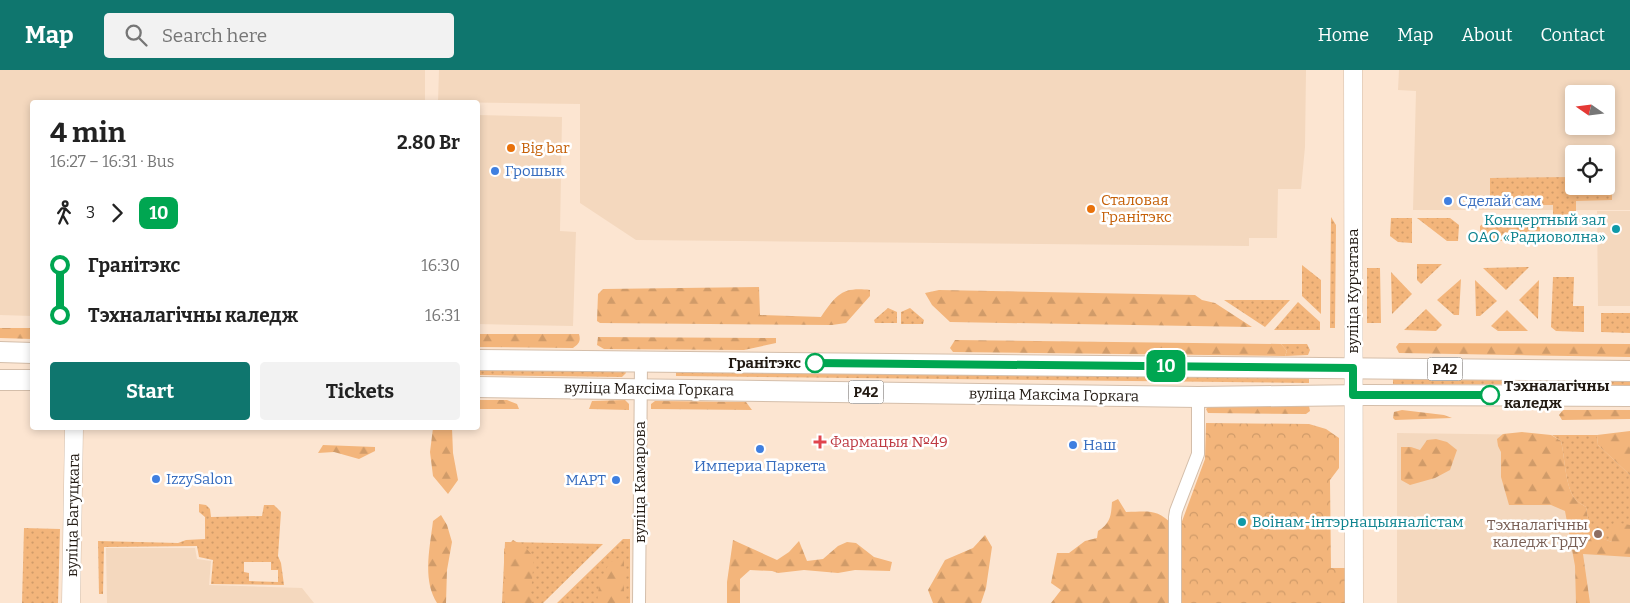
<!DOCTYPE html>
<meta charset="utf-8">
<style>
:root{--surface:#fff;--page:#f2f2f2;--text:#222;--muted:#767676;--accent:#0f766e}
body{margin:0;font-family:Bitter,serif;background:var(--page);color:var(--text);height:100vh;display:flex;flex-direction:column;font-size:19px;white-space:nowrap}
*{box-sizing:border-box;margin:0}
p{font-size:16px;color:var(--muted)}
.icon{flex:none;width:28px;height:28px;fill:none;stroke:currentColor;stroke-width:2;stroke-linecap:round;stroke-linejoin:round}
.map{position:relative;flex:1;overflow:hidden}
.panel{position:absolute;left:30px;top:30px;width:450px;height:330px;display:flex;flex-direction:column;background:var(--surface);border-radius:5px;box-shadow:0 2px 8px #0003}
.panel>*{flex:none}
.badge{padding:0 10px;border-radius:8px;font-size:18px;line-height:32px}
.needle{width:32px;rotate:284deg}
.controls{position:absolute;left:1565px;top:15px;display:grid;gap:10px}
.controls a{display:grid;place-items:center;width:50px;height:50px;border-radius:5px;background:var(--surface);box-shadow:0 2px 8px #0003;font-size:25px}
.map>.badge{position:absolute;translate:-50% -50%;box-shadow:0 0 0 2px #fff}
.legs{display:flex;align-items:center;gap:8px;height:55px;padding:0 20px;font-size:16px}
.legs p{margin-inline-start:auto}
.headline{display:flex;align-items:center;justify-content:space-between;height:85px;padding:0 20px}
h1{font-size:28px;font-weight:700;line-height:38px}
.cta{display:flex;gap:10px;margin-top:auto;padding:10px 20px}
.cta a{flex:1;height:58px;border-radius:5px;background:var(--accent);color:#fff;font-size:20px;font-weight:700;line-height:58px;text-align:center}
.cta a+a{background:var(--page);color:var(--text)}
ul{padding:0 20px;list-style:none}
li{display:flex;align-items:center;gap:18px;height:50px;font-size:19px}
li i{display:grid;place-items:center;width:8px;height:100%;margin:0 6px;background:currentColor}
li i::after{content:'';width:12px;height:12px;margin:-6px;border:4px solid;border-radius:50%;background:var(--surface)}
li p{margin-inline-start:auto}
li:first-child i{background:linear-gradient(#0000 50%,currentColor 0)}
li:last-child i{background:linear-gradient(currentColor 50%,#0000 0)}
header{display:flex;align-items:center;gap:30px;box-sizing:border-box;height:70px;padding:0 25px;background:var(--accent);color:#fff}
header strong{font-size:24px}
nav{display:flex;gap:28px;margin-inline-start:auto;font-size:18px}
.search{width:350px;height:45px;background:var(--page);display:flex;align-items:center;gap:12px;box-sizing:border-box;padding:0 18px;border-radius:5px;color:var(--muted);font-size:19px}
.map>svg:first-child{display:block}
.built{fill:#f4d8be;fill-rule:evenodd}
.grass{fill:url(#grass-dots);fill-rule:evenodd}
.forest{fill:url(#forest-firs)}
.park{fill:url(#park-crowns)}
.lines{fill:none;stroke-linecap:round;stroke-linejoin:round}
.street-casing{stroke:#d4beaa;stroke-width:14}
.secondary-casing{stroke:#d4beaa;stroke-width:19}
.primary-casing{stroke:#d4beaa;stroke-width:22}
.street{stroke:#fff;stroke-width:12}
.secondary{stroke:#fff;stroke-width:18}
.primary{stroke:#fff;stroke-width:20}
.line-1-casing{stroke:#fff;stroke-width:11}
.line-1{stroke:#00a651;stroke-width:8}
.food-dot{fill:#e8710a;stroke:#fff;stroke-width:2}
.shop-dot{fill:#3f7fe0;stroke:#fff;stroke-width:2}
.culture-dot{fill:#0f9aa8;stroke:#fff;stroke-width:2}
.stop-1-dot{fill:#fff;stroke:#00a651;stroke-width:2.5}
.health-dot{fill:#e0444e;stroke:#fff;stroke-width:2}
.education-dot{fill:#8d6e63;stroke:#fff;stroke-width:2}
.labels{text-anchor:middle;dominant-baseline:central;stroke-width:5;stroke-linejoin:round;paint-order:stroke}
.shield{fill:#fff;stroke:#645f5a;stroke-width:1}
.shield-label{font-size:14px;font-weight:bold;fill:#221a13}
.food-label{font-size:15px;fill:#c56008;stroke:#fff;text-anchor:start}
.shop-label{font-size:15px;fill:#366cbe;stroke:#fff;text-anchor:start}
.culture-label{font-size:15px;fill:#0d838f;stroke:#fff;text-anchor:end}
.street-label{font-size:15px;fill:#221a13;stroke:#fff}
.stop-label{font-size:15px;font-weight:bold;fill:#221a13;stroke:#fff;text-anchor:end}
.health-label{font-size:15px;fill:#be3a42;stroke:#fff;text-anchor:start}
.education-label{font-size:15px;fill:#785e54;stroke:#fff;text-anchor:end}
</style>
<header>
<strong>Map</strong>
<div class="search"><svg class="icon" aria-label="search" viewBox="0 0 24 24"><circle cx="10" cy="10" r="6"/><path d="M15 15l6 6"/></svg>Search here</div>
<nav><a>Home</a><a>Map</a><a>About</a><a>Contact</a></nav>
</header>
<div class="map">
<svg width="1630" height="533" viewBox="0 0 1630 533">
<defs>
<pattern id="grass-dots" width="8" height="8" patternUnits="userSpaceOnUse" patternTransform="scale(1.25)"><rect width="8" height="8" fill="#f3b57b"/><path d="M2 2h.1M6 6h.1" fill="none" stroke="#d09b69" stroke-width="1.8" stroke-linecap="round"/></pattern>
<pattern id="forest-firs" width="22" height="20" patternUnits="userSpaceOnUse" patternTransform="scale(1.25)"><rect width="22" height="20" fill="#f3b57b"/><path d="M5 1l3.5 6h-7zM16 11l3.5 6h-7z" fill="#d09b69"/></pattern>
<pattern id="park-crowns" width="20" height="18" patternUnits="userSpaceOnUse" patternTransform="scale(1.25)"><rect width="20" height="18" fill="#f3b57b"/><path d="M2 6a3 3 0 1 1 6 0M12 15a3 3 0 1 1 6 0" fill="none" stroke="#d09b69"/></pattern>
</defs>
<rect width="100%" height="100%" fill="#fce5d1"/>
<path class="built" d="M 0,0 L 425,0 L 425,32 L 32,32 L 32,246 L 0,245 Z
M 439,0 L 1306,0 L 1305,77 L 1301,119 L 1278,119 L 1277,168 L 1249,168 L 1249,176 L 636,170 L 580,133 L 580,34 L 438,32 Z
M 1399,0 L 1630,0 L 1630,140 L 1413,140 L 1416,21 L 1398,20 ZM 1574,24 L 1606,24 L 1606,56 L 1574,56 ZM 1574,84 L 1606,84 L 1606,116 L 1574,116 Z
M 478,45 L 562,47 L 560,161 L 576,162 L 573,256 L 478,254 Z
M 1597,141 L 1630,141 L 1630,236 L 1598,236 Z
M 1397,363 L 1630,366 L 1630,533 L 1397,533 Z
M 106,478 L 195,478 L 197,489 L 211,491 L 209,515 L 302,518 L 314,533 L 107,533 Z"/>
<path class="grass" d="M 1574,107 L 1574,116 L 1606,116 L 1606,107 L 1612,107 L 1612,130 L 1576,131 L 1576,154 L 1553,154 L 1553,135 L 1490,135 L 1490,108 Z
M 1331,147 L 1336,155 L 1335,258 L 1330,258 Z
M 1391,148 L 1412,148 L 1412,173 L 1398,172 L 1390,166 Z
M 1417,148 L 1450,148 L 1459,155 L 1458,171 L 1447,171 Z
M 1490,148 L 1540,148 L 1540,171 L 1480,171 L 1480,156 Z
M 1417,194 L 1442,194 L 1421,214 L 1417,210 Z
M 1302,195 L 1321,210 L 1321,244 L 1302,226 Z
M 1529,197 L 1506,220 L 1483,198 Z
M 1367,198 L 1380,198 L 1381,253 L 1367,253 Z
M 1391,202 L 1412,224 L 1392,244 Z
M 1553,207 L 1574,207 L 1573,236 L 1584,236 L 1584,262 L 1556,261 L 1551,257 Z
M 1461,209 L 1459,245 L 1454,245 L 1437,230 Z
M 1475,210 L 1497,231 L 1480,246 L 1476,246 Z
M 1539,210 L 1538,249 L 1519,230 Z
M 1224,230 L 1290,230 L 1265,257 Z
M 1298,232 L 1320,252 L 1320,260 L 1274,260 Z
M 888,238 L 897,242 L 897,253 L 875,253 L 874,250 Z
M 910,238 L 924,250 L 923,254 L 901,254 L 901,242 Z
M 1426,239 L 1442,255 L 1436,261 L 1404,260 Z
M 1507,240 L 1528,261 L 1498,261 L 1491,256 Z
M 1601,243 L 1630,243 L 1630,263 L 1601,262 Z
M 1281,274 L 1307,274 L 1310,280 L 1308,285 L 1285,286 L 1287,281 Z
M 478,298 L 625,301 L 626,303 L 622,307 L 478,305 Z
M 676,299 L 1309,304 L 1309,313 L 676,306 Z
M 1393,306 L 1630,307 L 1630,315 L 1393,314 Z
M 1552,365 L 1597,365 L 1598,375 L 1630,405 L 1630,456 L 1629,455 L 1612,472 L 1594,466 L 1589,455 L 1586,437 C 1583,435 1579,433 1576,430 C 1565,418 1565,387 1561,371 Z
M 199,434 L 206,435 L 210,439 L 211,447 L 262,446 L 264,435 L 274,435 L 281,442 L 278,486 L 281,493 L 284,515 L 211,514 L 213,490 L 199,487 L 197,476 L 104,477 L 103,524 L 99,524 L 98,471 L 178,473 L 186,470 L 205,469 L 205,447 L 199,442 ZM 244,492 L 271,492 L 271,500 L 278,500 L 278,512 L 249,511 L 249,503 L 244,502 Z
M 24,458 L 60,459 L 58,533 L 22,533 Z
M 623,469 L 630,469 L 630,533 L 557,533 Z
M 505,472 L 603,474 L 543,533 L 502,533 Z"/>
<path class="forest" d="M 759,217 L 760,245 L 821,247 C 837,224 842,217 870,220 L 870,226 L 846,253 L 832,255 L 600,253 L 597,251 L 598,224 L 603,219 Z
M 939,220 L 1195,225 L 1202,230 L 1215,233 L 1252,257 L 950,252 L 932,235 L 925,223 Z
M 0,258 L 32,258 L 32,269 L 0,268 Z
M 478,264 L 579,264 C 581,271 579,274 573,278 L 478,277 Z
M 598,267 L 776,268 L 776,273 L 744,280 L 604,279 L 597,275 Z
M 955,270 L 1281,274 L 1287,281 L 1285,286 L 953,282 L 950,278 Z
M 1399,273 L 1630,274 L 1630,287 L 1399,283 L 1396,277 Z
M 478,330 L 507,330 L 517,334 L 519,339 L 478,339 Z
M 625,330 L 629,334 L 629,340 L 589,339 L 592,331 Z
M 655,331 L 746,332 L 752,340 L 651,339 L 651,334 Z
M 1211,334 L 1309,336 L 1310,341 L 1306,344 L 1208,343 L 1206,339 Z
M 1402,340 L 1444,345 L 1452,348 L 1395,350 L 1393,348 L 1394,342 Z
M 1563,340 L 1630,340 L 1630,349 L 1562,350 L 1559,345 Z
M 433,358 L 452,358 L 453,383 L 458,410 L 448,424 L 433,406 L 430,382 Z
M 1630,361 L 1630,405 L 1598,375 L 1597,365 Z
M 1522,362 L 1551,365 L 1561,371 C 1565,387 1565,418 1576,430 C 1579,433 1583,435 1586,437 L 1589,455 L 1595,466 L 1612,472 L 1611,462 L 1614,452 L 1630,455 L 1630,487 L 1583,484 L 1590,533 L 1576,533 L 1575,496 L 1565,441 L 1551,435 L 1509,435 L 1501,407 L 1501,382 L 1498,376 L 1497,369 L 1503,364 Z
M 1436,369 L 1447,372 L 1457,380 L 1450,400 L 1435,408 L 1410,415 L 1401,410 L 1401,377 L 1411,377 L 1420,380 L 1427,370 Z
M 323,375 L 375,377 L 375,381 L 359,389 L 334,382 L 318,383 Z
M 1118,429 L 1126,442 C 1148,442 1156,438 1173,455 L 1170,533 L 1051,533 L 1061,520 L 1051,513 L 1057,483 L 1069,483 L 1085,471 L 1097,468 L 1098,461 C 1111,453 1111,445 1112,432 Z
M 441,445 L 447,455 L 452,472 L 447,500 L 446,533 L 437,533 C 422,510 430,477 433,451 Z
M 985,465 L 992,477 L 986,518 L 981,533 L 933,533 L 928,520 L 945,490 L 973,478 Z
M 513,470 L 525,477 L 534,487 L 531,523 L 536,529 L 531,533 L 504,533 L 504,479 Z
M 733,470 L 777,490 L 789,482 L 799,471 L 807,491 L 823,489 L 838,476 L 847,472 L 856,473 L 874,487 L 892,492 L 890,501 L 855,500 L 838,503 L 804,500 L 778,503 L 772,501 L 750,500 L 740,509 L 740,533 L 727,533 L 727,512 Z
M 624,485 L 624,533 L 597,533 L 599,516 L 609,493 Z"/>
<path class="park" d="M 1206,353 L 1309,354 L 1326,359 L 1339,368 L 1339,398 L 1330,410 L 1331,498 L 1345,498 L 1345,533 L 1180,533 L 1181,454 L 1205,389 Z"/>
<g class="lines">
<defs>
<path id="street" d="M 639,533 L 641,291
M 1175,533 L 1175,447 L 1176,441 L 1198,384 L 1198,327"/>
<path id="secondary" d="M 1353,0 L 1354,533
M 71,533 L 74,358"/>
<path id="primary" d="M 0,282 L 32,283
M 478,290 L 1630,301
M 0,310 L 32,310
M 478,317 L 1198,327 L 1366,325 L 1630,326"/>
</defs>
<use href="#street" class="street-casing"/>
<use href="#secondary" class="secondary-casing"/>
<use href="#primary" class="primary-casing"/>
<use href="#street" class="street"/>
<use href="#secondary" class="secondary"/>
<use href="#primary" class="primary"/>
</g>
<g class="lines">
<defs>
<path id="line-1" d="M 815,293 L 1353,298 L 1353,325 L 1490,325"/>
</defs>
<use href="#line-1" class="line-1-casing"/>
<use href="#line-1" class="line-1"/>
</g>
<g class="food-dot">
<circle cx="511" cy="78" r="5"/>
<circle cx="1091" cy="139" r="5"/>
</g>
<g class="shop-dot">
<circle cx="495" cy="101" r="5"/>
<circle cx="1448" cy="131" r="5"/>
<circle cx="1073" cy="375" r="5"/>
<circle cx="760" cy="379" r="5"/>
<circle cx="156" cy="409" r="5"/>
<circle cx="616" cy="410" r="5"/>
</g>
<g class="culture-dot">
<circle cx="1616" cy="159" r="5"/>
<circle cx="1242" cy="452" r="5"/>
</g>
<g class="stop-1-dot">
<circle cx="815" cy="293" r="9"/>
<circle cx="1490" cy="325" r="9"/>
</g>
<path class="health-dot" d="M817.5 364.5h5v5h5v5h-5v5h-5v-5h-5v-5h5z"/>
<circle class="education-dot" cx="1598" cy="464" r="5"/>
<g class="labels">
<g class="shield">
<rect x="1427.5" y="287.5" width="35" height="23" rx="4"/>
<rect x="848.5" y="310.5" width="35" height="23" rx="4"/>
</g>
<g class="shield-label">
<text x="1445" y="299">Р42</text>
<text x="866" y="322">Р42</text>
</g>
<g class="food-label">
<text x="521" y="78">Big bar</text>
<text x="1101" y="130">Сталовая<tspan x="1101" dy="17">Гранітэкс</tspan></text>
</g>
<g class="shop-label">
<text x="505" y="101">Грошык</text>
<text x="1458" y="131">Сделай сам</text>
<text x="1083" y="375">Наш</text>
<text x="760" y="396" text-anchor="middle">Империа Паркета</text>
<text x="166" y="409">IzzySalon</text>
<text x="606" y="410" text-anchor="end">МАРТ</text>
</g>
<g class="culture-label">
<text x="1606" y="150">Концертный зал<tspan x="1606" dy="17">ОАО «Радиоволна»</tspan></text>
<text x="1252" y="452" text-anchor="start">Воінам-інтэрнацыяналістам</text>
</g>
<g class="street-label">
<text transform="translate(1353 221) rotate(-90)">вуліца Курчатава</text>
<text transform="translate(649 319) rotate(1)">вуліца Максіма Горкага</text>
<text transform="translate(1054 325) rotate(1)">вуліца Максіма Горкага</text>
<text transform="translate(640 412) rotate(-90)">вуліца Камарова</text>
<text transform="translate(73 445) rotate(-89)">вуліца Багуцкага</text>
</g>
<g class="stop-label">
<text x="801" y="293">Гранітэкс</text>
<text x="1504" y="316" text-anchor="start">Тэхналагічны<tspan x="1504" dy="17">каледж</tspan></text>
</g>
<g class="health-label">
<text x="830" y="372">Фармацыя №49</text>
</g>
<g class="education-label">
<text x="1588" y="455">Тэхналагічны<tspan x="1588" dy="17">каледж ГрДУ</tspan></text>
</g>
</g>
</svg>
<div class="controls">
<a><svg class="needle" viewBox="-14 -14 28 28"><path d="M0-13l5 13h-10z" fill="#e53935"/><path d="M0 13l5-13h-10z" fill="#767676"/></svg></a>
<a><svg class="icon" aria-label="locate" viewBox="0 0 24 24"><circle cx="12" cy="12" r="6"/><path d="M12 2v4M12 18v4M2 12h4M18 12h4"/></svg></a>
</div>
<b class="badge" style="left:1166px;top:296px;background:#00a651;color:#fff">10</b>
<section class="panel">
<div class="headline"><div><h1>4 min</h1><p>16:27 – 16:31 · Bus</p></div><b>2.80 Br</b></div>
<div class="legs"><svg class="icon" aria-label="walk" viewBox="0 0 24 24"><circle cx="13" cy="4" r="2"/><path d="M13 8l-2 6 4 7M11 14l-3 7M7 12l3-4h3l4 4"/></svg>3<svg class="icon" aria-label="forward" viewBox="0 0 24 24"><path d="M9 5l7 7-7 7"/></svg><b class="badge" style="background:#00a651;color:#fff">10</b></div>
<ul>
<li><i style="color:#00a651"></i><b>Гранітэкс</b><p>16:30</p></li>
<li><i style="color:#00a651"></i><b>Тэхналагічны каледж</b><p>16:31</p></li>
</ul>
<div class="cta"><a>Start</a><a>Tickets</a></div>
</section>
</div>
